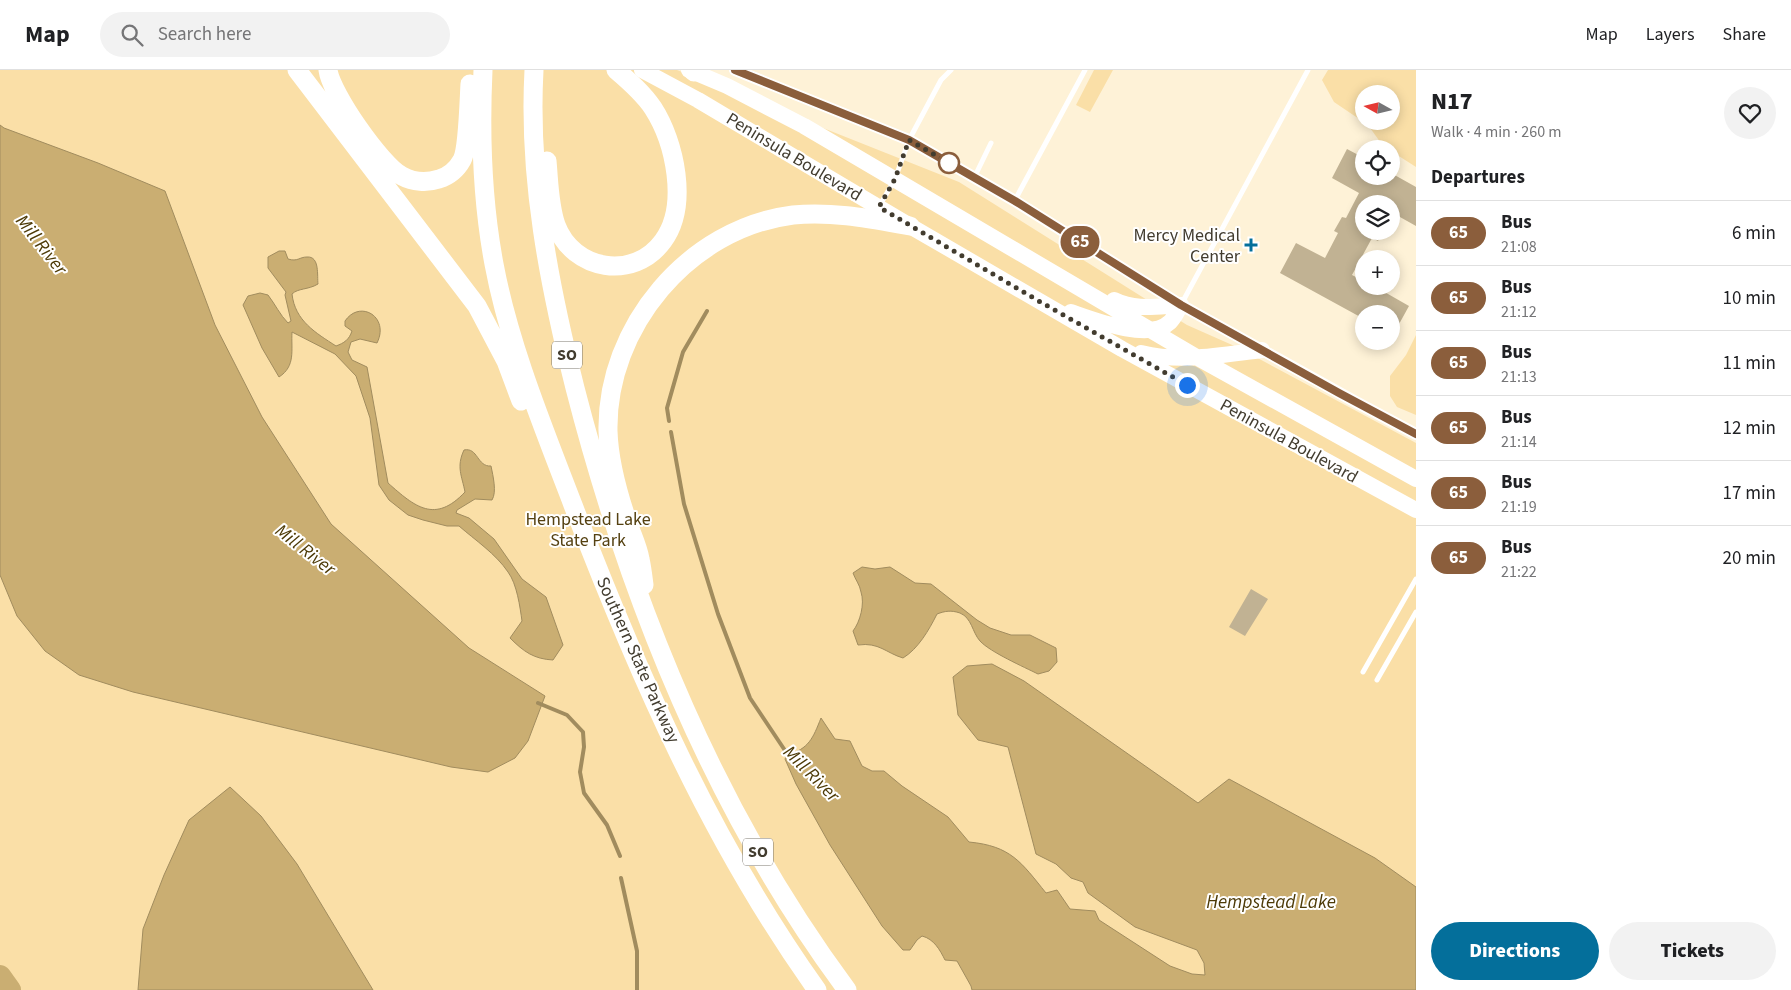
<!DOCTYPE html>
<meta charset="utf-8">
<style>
:root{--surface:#fff;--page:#f2f2f2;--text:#202124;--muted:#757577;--line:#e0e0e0;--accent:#046f9b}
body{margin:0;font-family:"Source Sans 3",sans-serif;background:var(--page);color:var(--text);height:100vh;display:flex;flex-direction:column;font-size:19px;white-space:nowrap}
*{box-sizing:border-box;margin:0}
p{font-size:16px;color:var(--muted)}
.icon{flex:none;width:28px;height:28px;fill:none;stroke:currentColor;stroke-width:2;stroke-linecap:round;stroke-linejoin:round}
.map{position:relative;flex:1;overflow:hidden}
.side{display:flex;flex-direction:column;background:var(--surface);width:375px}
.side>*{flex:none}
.badge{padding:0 10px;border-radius:16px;font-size:18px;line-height:32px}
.needle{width:32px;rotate:278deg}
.controls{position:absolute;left:1355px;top:15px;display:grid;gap:10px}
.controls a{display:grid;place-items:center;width:45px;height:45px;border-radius:50%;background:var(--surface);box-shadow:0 2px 12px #0003;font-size:25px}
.you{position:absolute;width:25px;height:25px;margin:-12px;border:4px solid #fff;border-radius:50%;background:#1a73e8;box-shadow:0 0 0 8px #1a73e833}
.map>.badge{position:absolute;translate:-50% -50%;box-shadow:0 0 0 2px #fff}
h2{padding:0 15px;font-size:19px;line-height:45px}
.round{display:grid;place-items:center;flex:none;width:52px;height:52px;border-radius:26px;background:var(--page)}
.headline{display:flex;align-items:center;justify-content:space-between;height:85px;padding:0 15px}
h1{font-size:24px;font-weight:800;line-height:38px}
.primary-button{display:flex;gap:10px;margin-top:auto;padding:10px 15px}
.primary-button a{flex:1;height:58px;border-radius:30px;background:var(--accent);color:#fff;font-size:20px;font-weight:800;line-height:58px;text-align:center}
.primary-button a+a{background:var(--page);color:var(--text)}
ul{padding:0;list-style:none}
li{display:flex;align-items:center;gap:15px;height:65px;padding:0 15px;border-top:1px solid var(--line)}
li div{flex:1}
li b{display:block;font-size:19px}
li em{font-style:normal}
li .badge{min-width:55px;font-weight:700;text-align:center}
header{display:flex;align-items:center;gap:30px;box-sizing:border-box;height:70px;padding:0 25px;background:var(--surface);border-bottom:1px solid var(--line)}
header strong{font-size:24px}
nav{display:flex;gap:28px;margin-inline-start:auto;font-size:18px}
.search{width:350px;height:45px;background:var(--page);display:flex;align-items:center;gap:12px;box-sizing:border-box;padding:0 18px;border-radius:28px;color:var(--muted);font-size:19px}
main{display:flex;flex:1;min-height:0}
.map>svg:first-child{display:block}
.green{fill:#fadfa7;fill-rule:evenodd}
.water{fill:#caae72;stroke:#a18c5e}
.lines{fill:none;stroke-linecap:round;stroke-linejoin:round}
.stream{stroke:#a18c5e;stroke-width:4}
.river{stroke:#caae72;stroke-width:22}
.building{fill:#c1b293}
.service{stroke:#fff;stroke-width:5}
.tertiary{stroke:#fff;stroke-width:12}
.primary{stroke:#fff;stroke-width:16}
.motorway{stroke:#fff;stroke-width:19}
.line-casing{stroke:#fff;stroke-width:11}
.line{stroke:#8b5e3c;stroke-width:8}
.walk{stroke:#423c2f;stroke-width:5;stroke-dasharray:0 9}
.stop-dot{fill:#fff;stroke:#8b5e3c;stroke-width:2.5}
.poi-dot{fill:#046f9b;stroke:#fff;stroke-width:2}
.labels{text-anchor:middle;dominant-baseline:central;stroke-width:4;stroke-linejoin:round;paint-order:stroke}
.shield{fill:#fff;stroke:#7b766d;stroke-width:1}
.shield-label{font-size:16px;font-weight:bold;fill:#423c2f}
.street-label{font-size:18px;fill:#423c2f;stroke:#fff}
.poi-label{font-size:18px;fill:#423c2f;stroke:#fff;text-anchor:end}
.park-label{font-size:18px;fill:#554111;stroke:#fff}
.water-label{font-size:19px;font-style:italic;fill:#4d3a07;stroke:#fff}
</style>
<header>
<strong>Map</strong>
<div class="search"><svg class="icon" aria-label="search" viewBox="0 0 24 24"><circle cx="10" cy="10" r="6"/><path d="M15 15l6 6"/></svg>Search here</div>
<nav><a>Map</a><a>Layers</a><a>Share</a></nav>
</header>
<main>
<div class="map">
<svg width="1416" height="920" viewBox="0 0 1416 920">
<rect width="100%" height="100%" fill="#fef2d7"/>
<path class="green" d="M 0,0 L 677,0 L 959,112 L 1187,255 L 1239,278 L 1416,373 L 1416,920 L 0,920 Z
M 1094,0 L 1113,0 L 1090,42 L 1076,35 Z
M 1328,0 L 1416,0 L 1416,97 L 1391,81 L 1391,79 L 1383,76 L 1368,55 L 1334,32 L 1322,10 ZM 1364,24 L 1391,24 L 1391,51 L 1364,51 Z
M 1416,265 L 1416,345 L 1397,337 L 1390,326 L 1390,306 L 1406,285 Z"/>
<path class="water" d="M 0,55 L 4,58 L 98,93 L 165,121 L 215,255 L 262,347 L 331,454 L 469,578 L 545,626 L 528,671 L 515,688 L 488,702 L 451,697 L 133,622 L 79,605 L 45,581 L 17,546 L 0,505 Z
M 279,181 L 285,181 L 288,189 C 298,192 299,187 307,187 C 320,186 317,206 318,214 C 308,220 298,218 292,224 C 295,251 316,263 336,276 C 344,273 349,270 352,261 L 345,256 L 345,251 C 360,229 390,247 377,273 L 360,269 L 351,272 L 348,282 L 352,290 L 367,297 L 388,413 C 415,437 435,454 465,422 C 462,406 456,397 464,380 C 478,377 477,397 491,396 C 493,406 497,422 492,430 L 475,429 L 457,440 L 456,443 L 469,448 L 494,469 L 522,509 L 546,527 L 563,575 L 553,590 C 534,589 524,582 510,568 L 522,551 C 520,537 517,514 508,502 C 496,484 475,470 459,456 L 447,456 L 423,450 L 408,445 L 389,430 L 379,415 L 370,348 L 356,306 L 335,284 L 292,262 C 291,280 296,296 279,307 L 262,278 L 243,235 L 248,226 L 260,223 L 268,225 C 275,234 280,245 288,253 L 291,251 L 285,225 L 286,222 L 268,198 L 268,187 Z
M 862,497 L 875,499 L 890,497 L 915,513 L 931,514 L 977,550 L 990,558 L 1011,565 L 1030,565 L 1056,578 L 1057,592 L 1049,601 L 1038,604 C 1024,597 990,582 980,571 C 972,562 972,548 960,543 C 951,540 945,541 937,544 C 929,560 918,579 903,588 C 886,583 879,572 858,575 L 853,561 C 860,552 865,534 861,522 C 860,515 855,509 853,503 Z
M 992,594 L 1024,611 L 1198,733 L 1229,709 L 1375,788 L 1416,817 L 1416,920 L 972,920 L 971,916 L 957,891 L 945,890 C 940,880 934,869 922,866 L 917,870 L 910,880 L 903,880 L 882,856 L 830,775 L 796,714 L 785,689 L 787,685 C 809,679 813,668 821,648 L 835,669 L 850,671 L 862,696 L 872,701 L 884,701 L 902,716 L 948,747 L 969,772 C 1011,776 1021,792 1046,823 L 1057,820 L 1070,839 L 1095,841 L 1099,850 L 1170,896 L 1192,904 L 1205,905 L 1204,893 L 1197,880 L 1135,857 L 1088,823 L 1083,812 L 1071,808 L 1056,794 L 1036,784 L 1008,677 L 978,670 L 958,645 L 953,607 L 967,596 Z
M 230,717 L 261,746 L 297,794 L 373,920 L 138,920 L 143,859 L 164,805 L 189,750 Z"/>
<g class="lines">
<path class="stream" d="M 669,351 L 667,338 L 683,282 L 707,241
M 671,362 L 684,434 L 718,544 L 750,628 L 790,688
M 538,633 L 567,645 L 583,662 L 584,677 L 580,702 L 584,723 L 607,755 L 620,786
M 621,808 L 637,881 L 637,920"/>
<path class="river" d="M 0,906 L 10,920"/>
</g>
<path class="building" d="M 1347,79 L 1364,88 L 1364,106 L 1391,106 L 1391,103 L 1416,117 L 1416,156 L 1391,142 L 1391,134 L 1364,134 L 1364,161 L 1383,161 L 1378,171 L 1372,168 L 1352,205 L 1364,211 L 1364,216 L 1374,216 L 1409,236 L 1393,265 L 1391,264 L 1391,244 L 1364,244 L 1364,249 L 1280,203 L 1296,173 L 1325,188 L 1338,163 L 1334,161 L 1342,147 L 1346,148 L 1359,123 L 1332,108 Z
M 1251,519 L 1268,529 L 1245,566 L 1229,557 Z"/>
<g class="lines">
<path class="service" d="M 974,108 L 991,73
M 1015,130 L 1085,0
M 880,135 L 895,109 L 909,70 L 941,10 L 951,0
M 1182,233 L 1308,0
M 1363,602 L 1416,509
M 1377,610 L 1416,542"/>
<path class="tertiary" d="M 735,0 L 909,70 L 1015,131 L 1181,235 L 1354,331 L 1416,364"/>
<path class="primary" d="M 642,0 L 698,30 L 910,156 L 1122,279 L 1416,440
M 689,0 L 727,16 L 804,56 L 1198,288 L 1416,409
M 1114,230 C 1136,241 1158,236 1181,235
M 1071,242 C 1094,250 1150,272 1170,252 C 1175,247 1178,240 1181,235
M 1141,283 C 1181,293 1221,285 1262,280"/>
<path class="motorway" d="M 297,0 L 477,236 L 506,291 L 521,331
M 328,0 C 331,23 381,95 402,106 C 413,112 427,113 439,109 C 449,106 457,99 462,90 C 468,79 469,29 470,14
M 483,0 C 480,65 482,130 494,194 C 509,275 544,359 573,435 C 638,604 711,772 817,920
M 534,0 C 528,108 549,214 575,318 C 630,532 715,742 847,920
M 692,0 L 694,2
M 547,91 C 549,112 549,135 556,155 C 573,201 634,211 663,171 C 689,136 675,72 653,38 C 643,23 629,11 616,0
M 644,515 C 643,507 642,498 640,489 C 638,477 632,465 628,453 C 618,424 609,393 608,361 C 606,257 689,158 793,145 C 833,141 871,149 910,156"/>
</g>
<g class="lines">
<defs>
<path id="line" d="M 735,0 L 909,70 L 1015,131 L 1181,235 L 1339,323 L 1416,364"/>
</defs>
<use href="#line" class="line-casing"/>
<use href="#line" class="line"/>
<path class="walk" d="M 949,93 L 909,70 L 895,109 L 879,137 L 1037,230 L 1187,315"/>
</g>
<circle class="stop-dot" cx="949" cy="93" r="10"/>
<path class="poi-dot" d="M1248.5 167.5h5v5h5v5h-5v5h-5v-5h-5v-5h5z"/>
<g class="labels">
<g class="shield">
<rect x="552" y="271.5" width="30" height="27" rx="4"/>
<rect x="743" y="768.5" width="30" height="27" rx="4"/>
</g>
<g class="shield-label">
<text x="567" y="285">SO</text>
<text x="758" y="782">SO</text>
</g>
<g class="street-label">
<text transform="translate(794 87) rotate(31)">Peninsula Boulevard</text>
<text transform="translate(1289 371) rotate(29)">Peninsula Boulevard</text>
<text transform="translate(638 590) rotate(66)">Southern State Parkway</text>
</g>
<g class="poi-label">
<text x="1240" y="165">Mercy Medical<tspan x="1240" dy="21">Center</tspan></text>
</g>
<g class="park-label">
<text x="588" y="449">Hempstead Lake<tspan x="588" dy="21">State Park</tspan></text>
</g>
<g class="water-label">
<text transform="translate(41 175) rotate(52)">Mill River</text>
<text transform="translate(305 480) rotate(38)">Mill River</text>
<text transform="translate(811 704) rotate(45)">Mill River</text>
<text x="1271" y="832">Hempstead Lake</text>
</g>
</g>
</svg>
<div class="controls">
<a><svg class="needle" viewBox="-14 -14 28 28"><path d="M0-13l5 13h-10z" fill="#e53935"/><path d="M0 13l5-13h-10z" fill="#757577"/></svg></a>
<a><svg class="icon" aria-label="locate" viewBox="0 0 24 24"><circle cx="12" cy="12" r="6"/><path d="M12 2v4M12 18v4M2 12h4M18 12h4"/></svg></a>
<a><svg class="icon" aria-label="layers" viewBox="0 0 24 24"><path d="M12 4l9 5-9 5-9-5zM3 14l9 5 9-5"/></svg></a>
<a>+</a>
<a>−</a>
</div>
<div class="you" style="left:1187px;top:315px"></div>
<b class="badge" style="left:1080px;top:172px;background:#8b5e3c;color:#fff">65</b>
</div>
<section class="side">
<div class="headline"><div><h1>N17</h1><p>Walk · 4 min · 260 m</p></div><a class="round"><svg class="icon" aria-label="heart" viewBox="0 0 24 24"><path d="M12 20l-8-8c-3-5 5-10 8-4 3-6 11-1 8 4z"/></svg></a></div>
<h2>Departures</h2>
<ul>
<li><span class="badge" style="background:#8b5e3c;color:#fff">65</span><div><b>Bus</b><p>21:08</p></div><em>6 min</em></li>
<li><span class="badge" style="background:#8b5e3c;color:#fff">65</span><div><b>Bus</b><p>21:12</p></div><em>10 min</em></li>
<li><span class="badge" style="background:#8b5e3c;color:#fff">65</span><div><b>Bus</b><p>21:13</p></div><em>11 min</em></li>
<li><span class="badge" style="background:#8b5e3c;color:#fff">65</span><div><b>Bus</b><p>21:14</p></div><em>12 min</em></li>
<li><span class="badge" style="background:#8b5e3c;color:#fff">65</span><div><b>Bus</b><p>21:19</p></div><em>17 min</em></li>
<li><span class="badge" style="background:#8b5e3c;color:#fff">65</span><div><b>Bus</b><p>21:22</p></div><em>20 min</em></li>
</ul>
<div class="primary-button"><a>Directions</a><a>Tickets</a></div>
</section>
</main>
